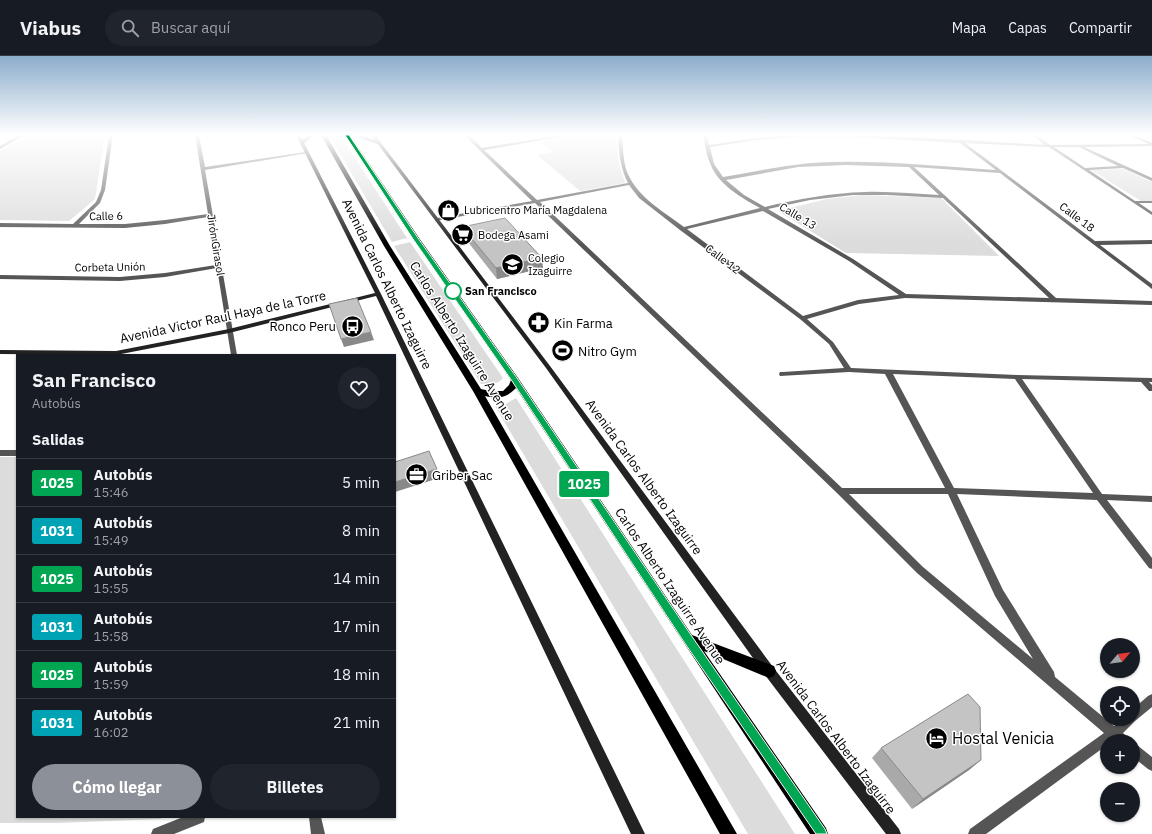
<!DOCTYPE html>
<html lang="es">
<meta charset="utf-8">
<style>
:root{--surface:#171b24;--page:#20242c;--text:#f1f3f6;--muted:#9ea1a6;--line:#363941;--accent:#8c9099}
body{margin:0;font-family:"IBM Plex Sans",sans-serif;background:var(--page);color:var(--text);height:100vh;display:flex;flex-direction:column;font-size:15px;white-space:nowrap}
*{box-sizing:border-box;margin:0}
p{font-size:13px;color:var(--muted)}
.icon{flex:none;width:22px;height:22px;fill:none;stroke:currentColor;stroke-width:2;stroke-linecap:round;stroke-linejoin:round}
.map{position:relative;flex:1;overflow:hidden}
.sheet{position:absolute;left:16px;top:298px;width:380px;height:464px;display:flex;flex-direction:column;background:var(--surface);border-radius:0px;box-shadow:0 1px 3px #0004}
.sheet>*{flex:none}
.badge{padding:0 8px;border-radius:3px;font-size:14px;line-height:26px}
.needle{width:26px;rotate:61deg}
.buttons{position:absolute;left:1100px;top:582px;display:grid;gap:8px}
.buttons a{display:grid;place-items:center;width:40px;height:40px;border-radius:50%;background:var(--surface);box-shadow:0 1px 3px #0004;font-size:20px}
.map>.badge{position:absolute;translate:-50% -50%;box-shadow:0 0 0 2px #fff}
h2{padding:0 16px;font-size:15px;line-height:36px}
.round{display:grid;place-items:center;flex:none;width:42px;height:42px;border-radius:21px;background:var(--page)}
.head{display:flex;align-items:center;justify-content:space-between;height:68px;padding:0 16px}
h1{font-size:19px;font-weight:700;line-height:30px}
.button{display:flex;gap:8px;margin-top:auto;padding:8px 16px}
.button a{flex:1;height:46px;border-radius:24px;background:var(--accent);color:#fff;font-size:16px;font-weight:700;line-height:46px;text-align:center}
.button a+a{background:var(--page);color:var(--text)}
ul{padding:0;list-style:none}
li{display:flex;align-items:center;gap:12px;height:48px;padding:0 16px;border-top:1px solid var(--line)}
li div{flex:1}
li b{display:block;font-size:15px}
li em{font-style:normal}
li .badge{min-width:44px;font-weight:700;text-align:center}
header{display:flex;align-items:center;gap:24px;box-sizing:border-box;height:56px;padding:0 20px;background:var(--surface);border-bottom:1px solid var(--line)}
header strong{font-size:19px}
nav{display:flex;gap:22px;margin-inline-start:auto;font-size:14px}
.search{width:280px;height:36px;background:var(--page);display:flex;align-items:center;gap:10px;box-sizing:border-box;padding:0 14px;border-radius:22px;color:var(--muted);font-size:15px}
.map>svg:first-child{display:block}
.green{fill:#dcdcdc}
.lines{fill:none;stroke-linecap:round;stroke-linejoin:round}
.street{fill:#555;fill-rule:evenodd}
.secondary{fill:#222;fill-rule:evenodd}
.primary{fill:#000;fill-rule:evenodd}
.wall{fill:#a9a9a9}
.shaded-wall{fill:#898989}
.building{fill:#c4c4c4;stroke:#898989}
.line{fill:#00a651;stroke:#fff}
.stop-dot{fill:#fff;stroke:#00a651;stroke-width:2}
.labels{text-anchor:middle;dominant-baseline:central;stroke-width:3;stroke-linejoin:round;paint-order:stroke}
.far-poi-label{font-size:11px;fill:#000;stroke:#fff;text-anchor:start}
.far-street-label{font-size:11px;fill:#000;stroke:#fff}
.far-stop-label{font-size:11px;font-weight:bold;fill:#000;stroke:#fff;text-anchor:start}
.street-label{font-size:13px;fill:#000;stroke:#fff}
.poi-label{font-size:13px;fill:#000;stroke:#fff;text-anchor:start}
.near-poi-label{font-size:16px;fill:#000;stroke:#fff;text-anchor:start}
</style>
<header>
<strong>Viabus</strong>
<div class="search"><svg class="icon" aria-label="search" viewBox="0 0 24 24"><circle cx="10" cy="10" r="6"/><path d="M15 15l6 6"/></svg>Buscar aquí</div>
<nav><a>Mapa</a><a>Capas</a><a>Compartir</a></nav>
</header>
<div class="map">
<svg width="1152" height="778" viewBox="0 0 1152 778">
<rect width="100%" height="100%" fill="#fff"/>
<path class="green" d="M 30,79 L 105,79 L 95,143 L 69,165 L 0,164 L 0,95 Z
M 329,79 L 340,79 L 407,182 L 392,186 Z
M 617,79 L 618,104 L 625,127 L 580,135 L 537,99 L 553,96 L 539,85 L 573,80 Z
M 1123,113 L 1152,126 L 1152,145 L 1141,145 L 1091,114 Z
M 862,139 L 941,142 L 999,200 L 846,197 L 778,155 L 827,143 Z
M 410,186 L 503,322 C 497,329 490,329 481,328 L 394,190 Z
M 516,342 L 795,778 L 748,778 L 495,350 L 504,349 Z
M 0,401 L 17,401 L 17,761 L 164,761 L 160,763 L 58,767 L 0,767 Z"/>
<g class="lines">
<path class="street" d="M 19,79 L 25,79 L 0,93 L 0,90 Z
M 109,79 L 113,79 L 105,134 L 100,147 L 79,168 L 125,168 L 165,164 L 208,158 L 195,79 L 199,79 L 205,111 L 306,96 L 308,97 L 205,114 L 237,299 L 231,299 L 217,212 L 165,221 L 120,225 L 0,223 L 0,219 L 120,221 L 165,217 L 216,209 L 208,161 L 165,168 L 125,172 L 0,171 L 0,167 L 73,168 L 96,146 L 101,134 Z
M 464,79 L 469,79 L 482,92 L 560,79 L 572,79 L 484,94 L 537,144 L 628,127 C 620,112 619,96 618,79 L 622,79 C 623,91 623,102 626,113 C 635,140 663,155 684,171 L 760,152 C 742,142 717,128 710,107 C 706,98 705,88 703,79 L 707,79 L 709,89 C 737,85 765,80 794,79 C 878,77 961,84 1045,89 L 1031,79 L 1036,79 L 1050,89 L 1152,88 L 1152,90 L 1084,91 L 1152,122 L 1152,125 L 1123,112 L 1089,114 L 1135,145 L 1152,145 L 1152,147 L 1139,147 L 1152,156 L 1152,159 L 1049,91 L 965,87 L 1095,185 L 1152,184 L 1152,188 L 1100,189 L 1152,228 L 1152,233 L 1000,117 L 914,111 L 1056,242 L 1152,245 L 1152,249 L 905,242 L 859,248 L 807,263 L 833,286 L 851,312 L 1017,319 L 1152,322 L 1152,326 L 1149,326 L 1152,329 L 1152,335 L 1149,335 L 1141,326 L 1022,323 L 1102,438 L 1152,440 L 1152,446 L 1107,444 L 1152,502 L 1152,513 L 1149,512 L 1097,444 L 957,438 L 1003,534 L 1054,616 L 1055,621 L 1114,670 L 1121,663 L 1133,663 L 1133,653 L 1148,640 L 1152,638 L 1152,651 L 1135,665 L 1123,677 L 1127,681 L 1129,685 L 1107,685 L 1107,689 L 986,778 L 968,778 L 970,773 L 1104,677 L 917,517 L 837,437 L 535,147 L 435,165 L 435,163 L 437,162 L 532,145 ZM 801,81 L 852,81 L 960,87 L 996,114 C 934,110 872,103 810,107 C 781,110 752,116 723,121 L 714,108 L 710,91 L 756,84 ZM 1054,91 L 1079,91 L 1118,110 L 1085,112 ZM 846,109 L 909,111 L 939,139 C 915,138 890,135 865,136 C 831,137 798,143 765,151 L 744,139 L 726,124 L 798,111 ZM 629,129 L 639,142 L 680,174 L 800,263 L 829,288 L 844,312 L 783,316 L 780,316 L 779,318 L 780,320 L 849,316 L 885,318 L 945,432 L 842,432 L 540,146 ZM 853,139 L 887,139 L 943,142 L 1049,242 L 906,238 L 853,203 L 768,153 L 810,144 ZM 763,155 L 849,205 L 899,239 L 858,244 L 803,260 L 687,173 ZM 893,318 L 1015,323 L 1093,437 L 954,432 ZM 849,438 L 948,438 L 995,540 L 1033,603 L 923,511 Z
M 0,394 L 17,394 L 17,400 L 0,400 Z
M 1133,687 L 1137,689 L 1152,701 L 1152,715 L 1148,713 L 1133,701 Z
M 183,761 L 205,761 L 204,766 L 174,778 L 151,778 L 153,773 Z
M 309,761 L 321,761 L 325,778 L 311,778 Z"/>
<path class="secondary" d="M 296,79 L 300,79 L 381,238 L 645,778 L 631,778 L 376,240 L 229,277 L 116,299 L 0,298 L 0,294 L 116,295 L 229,273 L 375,237 Z
M 371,79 L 375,79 L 550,310 L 773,611 L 899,773 L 901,778 L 886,778 L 765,619 L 546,312 Z
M 1128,79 L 1134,79 L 1152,87 L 1152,89 Z"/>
<path class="primary" d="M 309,79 L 315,79 L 304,87 L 300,87 L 300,85 Z
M 321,79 L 326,79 L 390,190 L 481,333 L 490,335 L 503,335 L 509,329 L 511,324 L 413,183 L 345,79 L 350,79 L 419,182 L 518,322 L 692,579 L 774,610 L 776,615 L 774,620 L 769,622 L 704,595 L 826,772 L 828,778 L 810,778 L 516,332 C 506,342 499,343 485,340 L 737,778 L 720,778 L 473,335 L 384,190 Z
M 350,79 L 359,79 L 381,86 L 378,88 Z"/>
</g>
<path class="wall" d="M 462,171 L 543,212 L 497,223 L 464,181 Z
M 881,692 L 981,704 L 969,714 L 912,753 L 872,702 Z"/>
<path class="shaded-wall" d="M 542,202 L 543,212 L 497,223 L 496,212 Z
M 371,276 L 374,284 L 344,291 L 341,283 Z
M 437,413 L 439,422 L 395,436 L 395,426 Z
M 981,704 L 969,714 L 912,753 L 923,743 Z"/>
<path class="building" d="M 505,162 L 542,202 L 496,212 L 462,171 Z
M 357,242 L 371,276 L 341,283 L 329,248 Z
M 429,395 L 437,413 L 395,426 L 395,406 Z
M 968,638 L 980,651 L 981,704 L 923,743 L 881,692 Z"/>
<linearGradient id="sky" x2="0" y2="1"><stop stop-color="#8cadcc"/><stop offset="0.42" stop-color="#fff"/><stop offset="1" stop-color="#fff" stop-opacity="0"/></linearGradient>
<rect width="1152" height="188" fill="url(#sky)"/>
<path class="line" d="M 345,79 L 349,79 L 418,182 L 517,322 L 691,579 L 825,773 L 827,778 L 816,778 L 684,586 L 512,325 L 413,183 Z"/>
<defs>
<symbol id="shop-disc" viewBox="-11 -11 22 22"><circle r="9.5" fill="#000" stroke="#fff"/><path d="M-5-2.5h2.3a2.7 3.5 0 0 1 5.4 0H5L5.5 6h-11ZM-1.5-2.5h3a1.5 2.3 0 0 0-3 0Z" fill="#fff"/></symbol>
<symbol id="supermarket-disc" viewBox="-11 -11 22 22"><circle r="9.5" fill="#000" stroke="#fff"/><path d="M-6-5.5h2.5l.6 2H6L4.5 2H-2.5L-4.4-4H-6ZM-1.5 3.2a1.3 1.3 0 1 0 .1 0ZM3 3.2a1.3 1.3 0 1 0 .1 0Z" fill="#fff"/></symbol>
<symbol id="school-disc" viewBox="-11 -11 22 22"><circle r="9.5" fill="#000" stroke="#fff"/><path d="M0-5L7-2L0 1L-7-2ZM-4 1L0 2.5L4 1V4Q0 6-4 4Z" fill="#fff"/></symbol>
<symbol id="pharmacy-disc" viewBox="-11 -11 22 22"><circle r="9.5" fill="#000" stroke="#fff"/><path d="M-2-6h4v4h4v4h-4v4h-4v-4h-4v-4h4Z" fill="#fff"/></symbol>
<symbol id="bus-disc" viewBox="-11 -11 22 22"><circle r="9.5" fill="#000" stroke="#fff"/><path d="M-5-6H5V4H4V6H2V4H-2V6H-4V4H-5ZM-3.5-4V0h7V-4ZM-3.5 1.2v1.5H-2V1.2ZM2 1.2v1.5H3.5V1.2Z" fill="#fff"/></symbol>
<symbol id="stadium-disc" viewBox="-11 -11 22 22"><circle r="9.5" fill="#000" stroke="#fff"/><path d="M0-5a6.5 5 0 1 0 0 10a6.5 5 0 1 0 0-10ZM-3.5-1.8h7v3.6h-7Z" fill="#fff"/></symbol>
<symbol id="office-disc" viewBox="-11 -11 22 22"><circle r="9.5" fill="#000" stroke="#fff"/><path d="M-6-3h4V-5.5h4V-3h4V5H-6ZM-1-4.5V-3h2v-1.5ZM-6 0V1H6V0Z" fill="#fff"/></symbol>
<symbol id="hotel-disc" viewBox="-11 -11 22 22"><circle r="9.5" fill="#000" stroke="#fff"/><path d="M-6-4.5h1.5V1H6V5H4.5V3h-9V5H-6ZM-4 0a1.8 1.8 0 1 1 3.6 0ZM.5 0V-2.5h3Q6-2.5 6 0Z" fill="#fff"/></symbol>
</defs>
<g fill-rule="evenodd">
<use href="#shop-disc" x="436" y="142" width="25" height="25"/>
<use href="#supermarket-disc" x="450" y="166" width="25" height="25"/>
<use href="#school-disc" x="500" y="196" width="25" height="25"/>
<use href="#pharmacy-disc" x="526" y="254" width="25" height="25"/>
<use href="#bus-disc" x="340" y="258" width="25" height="25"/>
<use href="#stadium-disc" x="550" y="282" width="25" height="25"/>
<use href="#office-disc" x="404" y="406" width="25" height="25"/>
<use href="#hotel-disc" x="924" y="670" width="25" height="25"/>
</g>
<circle class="stop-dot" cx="453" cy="235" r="8"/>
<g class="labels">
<g class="far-poi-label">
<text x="464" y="154">Lubricentro María Magdalena</text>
<text x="478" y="179">Bodega Asami</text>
<text x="528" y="202">Colegio<tspan x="528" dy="13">Izaguirre</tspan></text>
</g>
<g class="far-street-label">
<text transform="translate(106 160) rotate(-1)">Calle 6</text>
<text transform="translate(798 160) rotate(31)">Calle 13</text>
<text transform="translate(1077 161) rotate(37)">Calle 18</text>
<text transform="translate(216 189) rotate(81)">Jirón Girasol</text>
<text transform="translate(723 203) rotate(37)">Calle 12</text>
<text transform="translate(110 211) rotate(-1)">Corbeta Unión</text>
</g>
<g class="far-stop-label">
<text x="465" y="235">San Francisco</text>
</g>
<g class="street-label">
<text transform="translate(387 228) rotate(64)">Avenida Carlos Alberto Izaguirre</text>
<text transform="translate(223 261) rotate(-12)">Avenida Victor Raul Haya de la Torre</text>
<text transform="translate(462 285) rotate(58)">Carlos Alberto Izaguirre Avenue</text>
<text transform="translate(644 421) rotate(54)">Avenida Carlos Alberto Izaguirre</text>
<text transform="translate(670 530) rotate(56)">Carlos Alberto Izaguirre Avenue</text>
<text transform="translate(836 681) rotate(53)">Avenida Carlos Alberto Izaguirre</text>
</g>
<g class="poi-label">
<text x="554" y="267">Kin Farma</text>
<text x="336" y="270" text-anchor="end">Ronco Peru</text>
<text x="578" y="295">Nitro Gym</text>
<text x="432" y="419">Griber Sac</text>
</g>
<g class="near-poi-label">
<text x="952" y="682">Hostal Venicia</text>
</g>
</g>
</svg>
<div class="buttons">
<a><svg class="needle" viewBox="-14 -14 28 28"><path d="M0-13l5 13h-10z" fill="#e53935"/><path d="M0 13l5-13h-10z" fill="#9ea1a6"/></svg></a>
<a><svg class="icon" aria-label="locate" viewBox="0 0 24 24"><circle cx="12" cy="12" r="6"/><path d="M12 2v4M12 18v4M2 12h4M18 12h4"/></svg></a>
<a>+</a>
<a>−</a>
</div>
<b class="badge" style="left:584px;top:428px;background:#00a651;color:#fff">1025</b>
<section class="sheet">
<div class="head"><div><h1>San Francisco</h1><p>Autobús</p></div><a class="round"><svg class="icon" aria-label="heart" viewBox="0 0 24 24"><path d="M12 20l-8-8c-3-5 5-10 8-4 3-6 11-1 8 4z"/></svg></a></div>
<h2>Salidas</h2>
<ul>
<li><span class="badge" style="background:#00a651;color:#fff">1025</span><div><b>Autobús</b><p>15:46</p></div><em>5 min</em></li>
<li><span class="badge" style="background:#00a3b4;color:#fff">1031</span><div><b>Autobús</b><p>15:49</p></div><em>8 min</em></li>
<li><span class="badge" style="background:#00a651;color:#fff">1025</span><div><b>Autobús</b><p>15:55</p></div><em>14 min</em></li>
<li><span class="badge" style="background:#00a3b4;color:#fff">1031</span><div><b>Autobús</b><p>15:58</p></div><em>17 min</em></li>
<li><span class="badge" style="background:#00a651;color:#fff">1025</span><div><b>Autobús</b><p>15:59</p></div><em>18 min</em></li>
<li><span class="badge" style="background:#00a3b4;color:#fff">1031</span><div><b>Autobús</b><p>16:02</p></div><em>21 min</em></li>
</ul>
<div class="button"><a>Cómo llegar</a><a>Billetes</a></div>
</section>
</div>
